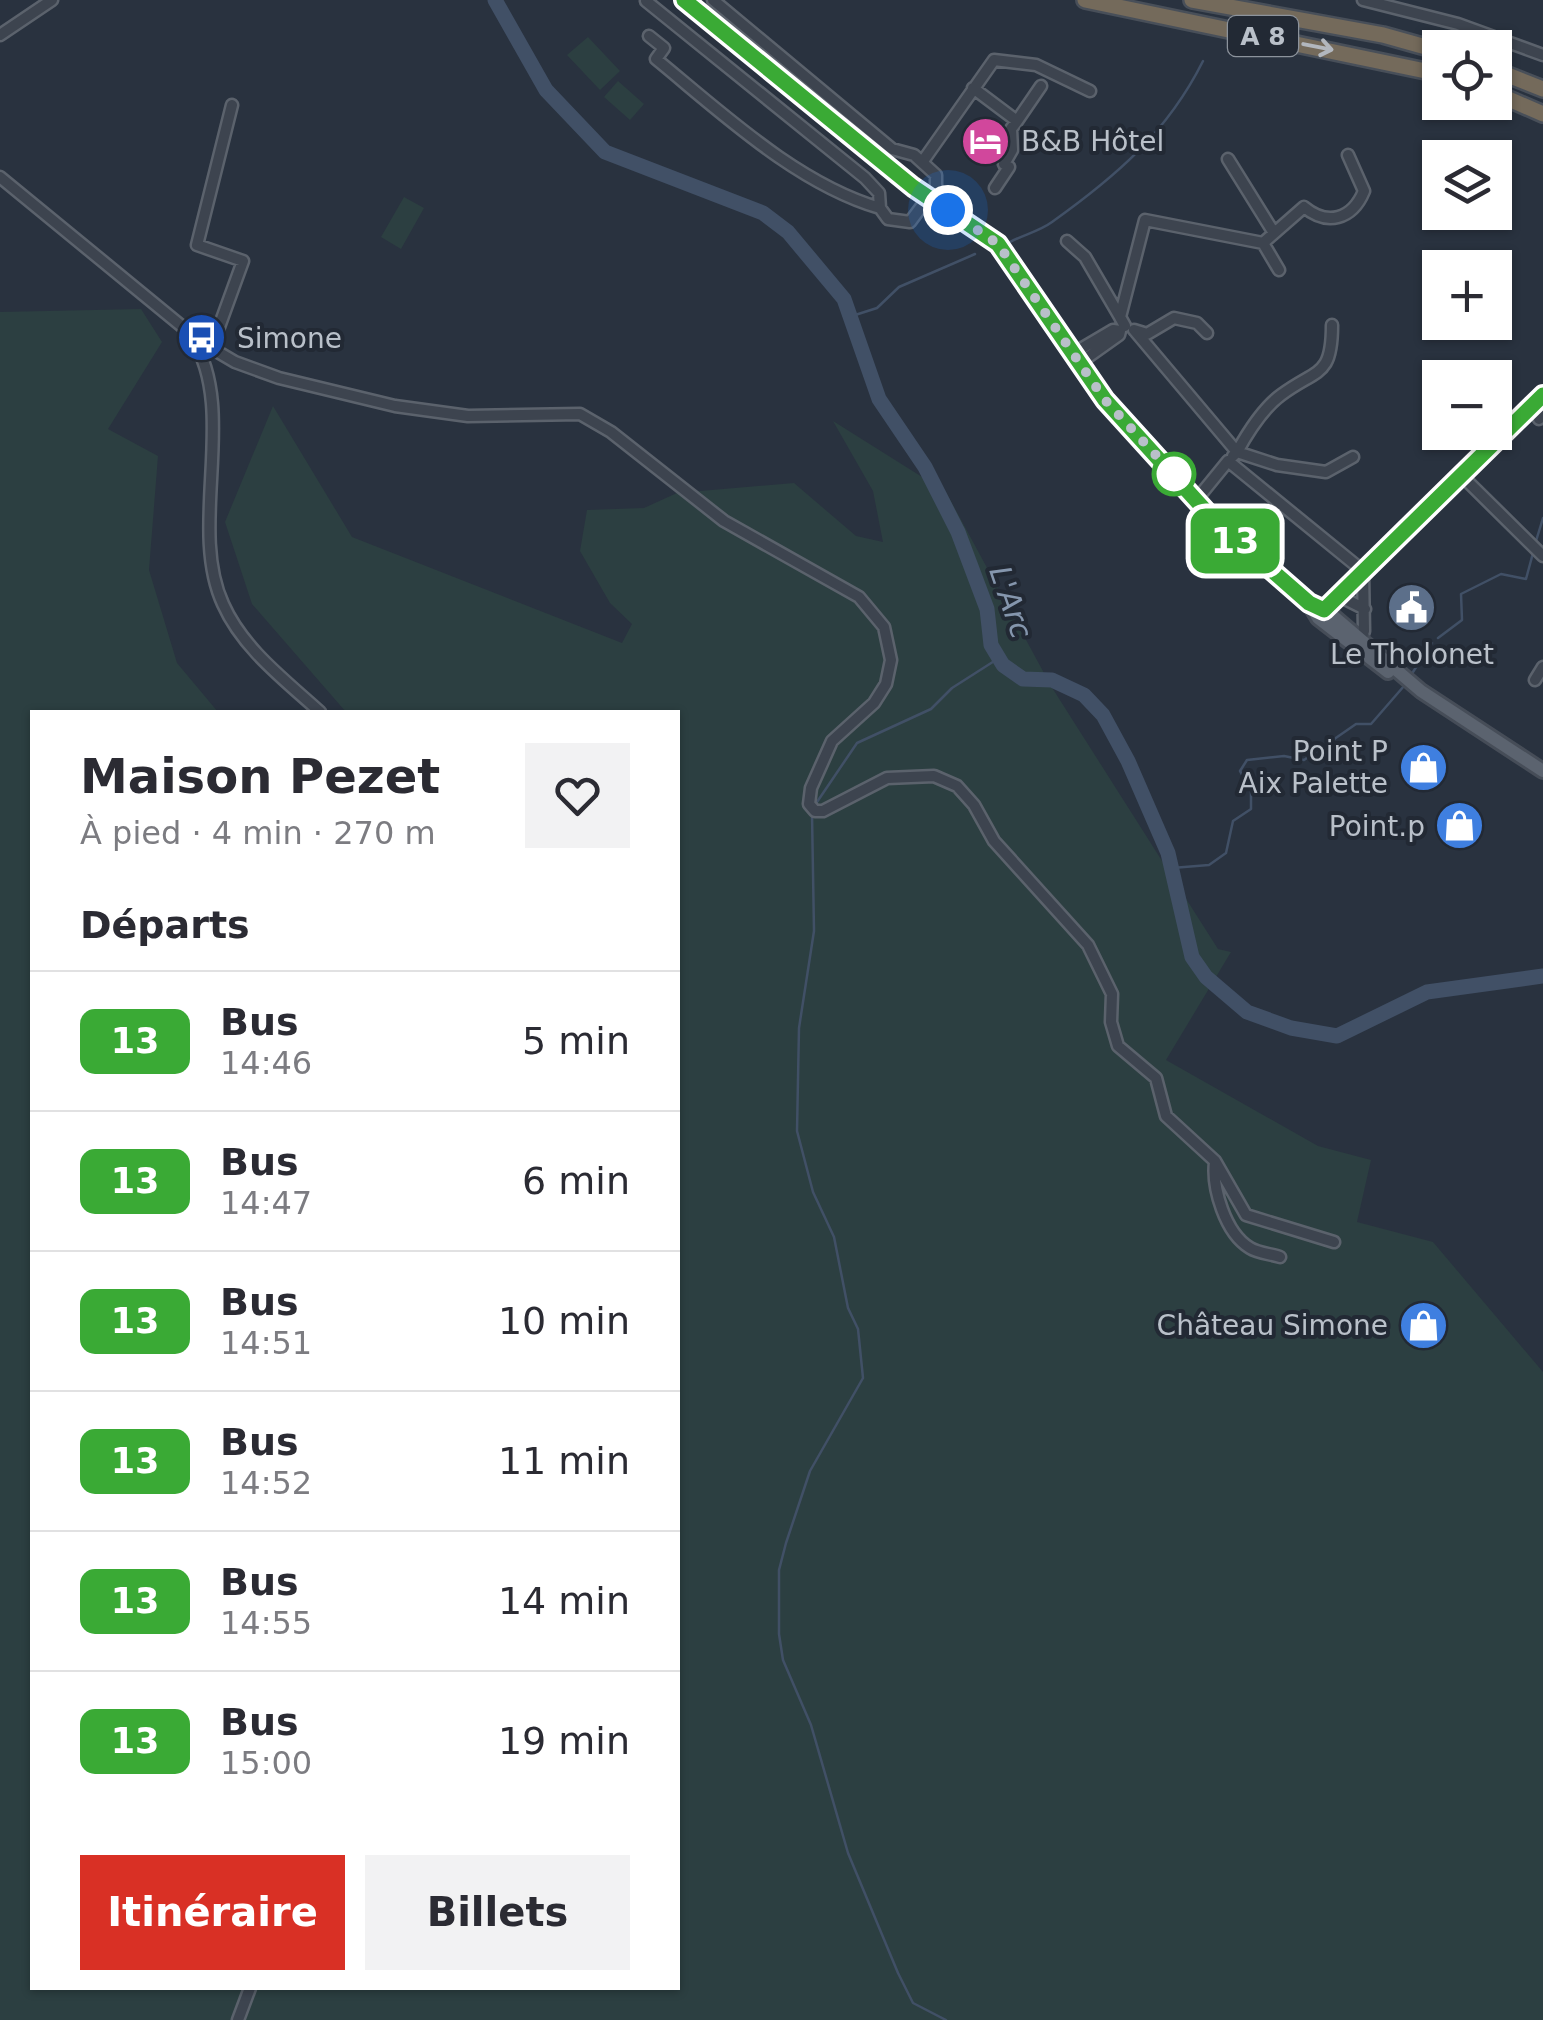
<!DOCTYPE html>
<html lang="fr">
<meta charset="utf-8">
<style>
:root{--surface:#fff;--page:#f2f2f3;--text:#2b2b33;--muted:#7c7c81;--line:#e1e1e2;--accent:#d93025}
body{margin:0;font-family:"DejaVu Sans",sans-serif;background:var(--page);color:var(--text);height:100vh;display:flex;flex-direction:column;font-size:38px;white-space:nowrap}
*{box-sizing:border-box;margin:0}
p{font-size:32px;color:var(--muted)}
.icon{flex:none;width:55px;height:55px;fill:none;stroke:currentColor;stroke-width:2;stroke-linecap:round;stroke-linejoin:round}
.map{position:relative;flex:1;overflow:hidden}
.sheet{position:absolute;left:30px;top:710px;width:650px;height:1280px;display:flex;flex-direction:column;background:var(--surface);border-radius:0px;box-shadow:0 2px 8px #0004}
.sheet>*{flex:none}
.badge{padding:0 20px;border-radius:15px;font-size:35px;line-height:65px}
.buttons{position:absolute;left:1422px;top:30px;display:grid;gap:20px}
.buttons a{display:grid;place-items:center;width:90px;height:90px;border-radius:0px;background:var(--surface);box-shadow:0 2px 8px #0004;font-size:50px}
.you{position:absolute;width:50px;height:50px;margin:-25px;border:8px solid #fff;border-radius:50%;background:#1a73e8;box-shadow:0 0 0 15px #1a73e833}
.map>.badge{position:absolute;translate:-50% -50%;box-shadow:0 0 0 5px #fff}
h2{padding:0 50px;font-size:38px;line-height:90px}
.round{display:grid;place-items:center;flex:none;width:105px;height:105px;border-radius:0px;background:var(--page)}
.summary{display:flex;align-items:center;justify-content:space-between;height:170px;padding:0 50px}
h1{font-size:48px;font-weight:700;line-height:75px}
.button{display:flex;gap:20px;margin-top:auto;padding:20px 50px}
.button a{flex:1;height:115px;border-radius:0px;background:var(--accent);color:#fff;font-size:40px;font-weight:700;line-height:115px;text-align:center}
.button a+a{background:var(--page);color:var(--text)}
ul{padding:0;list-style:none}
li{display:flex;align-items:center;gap:30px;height:140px;padding:0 50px;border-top:2px solid var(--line)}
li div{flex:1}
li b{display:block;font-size:38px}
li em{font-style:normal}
li .badge{min-width:110px;font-weight:700;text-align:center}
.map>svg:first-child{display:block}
.green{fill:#2c3f41}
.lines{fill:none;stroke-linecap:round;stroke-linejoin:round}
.stream{stroke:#415066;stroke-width:2.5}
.river{stroke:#415066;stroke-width:15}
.minor-casing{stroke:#5b626c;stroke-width:15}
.major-casing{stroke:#464d58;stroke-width:18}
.highway-casing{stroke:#484f59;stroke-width:20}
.minor{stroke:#3d444f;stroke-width:10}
.major{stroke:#5b636f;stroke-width:12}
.highway{stroke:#746a5b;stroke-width:15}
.oneway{stroke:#b2b7be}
.line-casing{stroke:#fff;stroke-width:22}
.line{stroke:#3aaa35;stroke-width:15}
.walk{stroke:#b9c0c9;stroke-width:10;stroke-dasharray:0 18}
.stop-dot{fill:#fff;stroke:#3aaa35;stroke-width:5}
.labels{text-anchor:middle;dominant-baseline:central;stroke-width:8;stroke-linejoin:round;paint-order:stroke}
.shield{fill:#222934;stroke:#8c939c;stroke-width:2.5}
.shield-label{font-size:25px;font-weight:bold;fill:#b9c0c9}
.poi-label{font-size:28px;fill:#b9c0c9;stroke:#222934;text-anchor:end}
.water-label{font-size:30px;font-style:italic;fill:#8596ad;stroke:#222934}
</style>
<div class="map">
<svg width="1543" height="2020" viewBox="0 0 1543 2020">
<rect width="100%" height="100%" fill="#29323f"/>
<path class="green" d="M 588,37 L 620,71 L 600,90 L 567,55 Z
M 618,81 L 644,104 L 630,120 L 604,97 Z
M 404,197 L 424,208 L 401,249 L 381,237 Z
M 141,309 L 162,342 L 108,429 L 158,456 L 149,570 L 177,663 L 218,712 L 32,712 L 32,1988 L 678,1988 L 678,712 L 346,712 L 252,604 L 225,522 L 273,406 L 352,537 L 622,643 L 632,624 L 610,603 L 580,551 L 587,510 L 644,508 L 677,493 L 794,483 L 856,536 L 883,542 L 873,491 L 833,421 L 946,492 L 1051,686 L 1218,949 L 1231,952 L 1166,1060 L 1318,1146 L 1371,1160 L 1357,1222 L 1433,1242 L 1543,1372 L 1543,2020 L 0,2020 L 0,312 Z"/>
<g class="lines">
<path class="stream" d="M 1010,242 C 1023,235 1040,231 1052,222 C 1115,177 1167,133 1203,61
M 852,316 L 877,308 L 899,287 L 975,254
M 1536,541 L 1543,518
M 1438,638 L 1462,620 L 1461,594 L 1501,574 L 1526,579 L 1533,553
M 1411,675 L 1432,643
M 817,802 L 857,743 L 931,709 L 952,688 L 999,658
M 812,814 L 814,931 L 799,1028 L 797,1131 L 813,1192 L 834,1237 L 848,1308 L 858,1329 L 863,1378 L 810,1471 L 786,1543 L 779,1570 L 779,1634 L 783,1660 L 811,1725 L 848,1853 L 898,1973 L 913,2003 L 946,2020
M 1172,868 L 1209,865 L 1226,853 L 1233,821 L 1251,809 L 1251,790 L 1240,771 L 1247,760 L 1284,756 L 1304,760 L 1356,724 L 1371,724 L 1404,686"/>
<path class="river" d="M 495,0 L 546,90 L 605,152 L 763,213 L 788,232 L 844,299 L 879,399 L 925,467 L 958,532 L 987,609 L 991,645 L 1003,665 L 1023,679 L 1052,680 L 1084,695 L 1103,715 L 1128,761 L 1168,853 L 1192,957 L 1206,977 L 1247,1012 L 1291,1028 L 1337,1036 L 1427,992 L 1543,976"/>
<defs>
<path id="minor" d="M 713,0 L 892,149 L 914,155 L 936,175 L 936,187 L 910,222 L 888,219 L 880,208
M 1363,0 L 1458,24 L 1543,55
M 646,1 L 865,178 L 879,193 L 880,208
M 0,35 L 52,0
M 649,36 L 664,48 L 656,59 C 722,113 797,184 880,208
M 973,88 L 1017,121 L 1041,86
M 1228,159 L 1274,233
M 923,161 L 994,60 L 1036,65 L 1090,91
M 0,177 L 201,342 L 235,362 L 279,378 L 395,406 L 468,416 L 580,414 L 611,432 L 724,521 L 859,597 L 884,627 L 891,660 L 886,684 L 874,703 L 832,741 L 811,788 L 809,804 L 815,811 L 823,811 L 887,778 L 934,776 L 957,786 L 974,805 L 994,841 L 1088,945 L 1112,994 L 1111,1022 L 1118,1046 L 1156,1078 L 1166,1116 L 1215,1161 L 1246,1215 L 1334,1242
M 995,188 L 1009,167 L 1004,164 L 1012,150 L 1011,129 L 1017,121
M 1067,241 L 1085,257 L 1120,317
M 1263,243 L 1279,270
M 1332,325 C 1332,378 1317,368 1281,395 C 1262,409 1248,432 1237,452 L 1277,465 L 1326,472 L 1353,457
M 1125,326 L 1120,317 L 1145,220 L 1263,243 L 1304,207 C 1327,226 1352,220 1364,191 L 1348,155
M 1134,330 L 1147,334 L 1174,318 L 1197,323 L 1207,333
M 1135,331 L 1237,452 L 1233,456
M 192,338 C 239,411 187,526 223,604 C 243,649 285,680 320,712
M 211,349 L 243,261 L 197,245 L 232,105
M 1074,353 L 1113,330 L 1120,331 L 1119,335 L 1081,362
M 1539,419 L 1543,415
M 1459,473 L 1543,556
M 1197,499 L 1228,461 L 1363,571 L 1364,631 L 1361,639 L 1353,639
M 1337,595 L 1365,609
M 1325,609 L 1543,395
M 1535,680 L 1543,667
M 1215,1162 C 1212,1188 1225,1233 1250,1248 C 1258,1253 1271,1254 1280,1257
M 238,2020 L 250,1988"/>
<path id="major" d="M 684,0 L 913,187 L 998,244 L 1105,400 L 1241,546 L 1309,603 L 1325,609 L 1421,691 L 1543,771
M 1309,603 L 1318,618 L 1388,672"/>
<path id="highway" d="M 1085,0 L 1440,74
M 1192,0 L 1383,35 L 1440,51
M 1495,70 L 1543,89
M 1495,93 L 1543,114"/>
</defs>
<use href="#minor" class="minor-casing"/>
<use href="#major" class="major-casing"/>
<use href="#highway" class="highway-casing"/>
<use href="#minor" class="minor"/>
<use href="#major" class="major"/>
<use href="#highway" class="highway"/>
</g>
<defs><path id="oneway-shaft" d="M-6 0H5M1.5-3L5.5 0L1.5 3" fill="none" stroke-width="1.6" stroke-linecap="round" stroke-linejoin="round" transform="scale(2.5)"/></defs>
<use class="oneway" href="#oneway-shaft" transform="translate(1318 47) rotate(11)"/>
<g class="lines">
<defs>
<path id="line" d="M 684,0 L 913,187 L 998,244 L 1105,400 L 1213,519 L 1309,603 L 1324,610 L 1543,395"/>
</defs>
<use href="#line" class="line-casing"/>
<use href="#line" class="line"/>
<path class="walk" d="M 948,210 L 998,244 L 1105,400 L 1177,478 L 1174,474"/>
</g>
<defs>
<symbol id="hotel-disc" viewBox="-11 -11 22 22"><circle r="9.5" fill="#d1479c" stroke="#222934"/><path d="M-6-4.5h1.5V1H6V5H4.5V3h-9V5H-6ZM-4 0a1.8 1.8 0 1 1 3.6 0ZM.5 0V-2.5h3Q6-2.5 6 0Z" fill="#fff"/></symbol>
<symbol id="bus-disc" viewBox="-11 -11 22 22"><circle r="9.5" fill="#1a4fb4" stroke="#222934"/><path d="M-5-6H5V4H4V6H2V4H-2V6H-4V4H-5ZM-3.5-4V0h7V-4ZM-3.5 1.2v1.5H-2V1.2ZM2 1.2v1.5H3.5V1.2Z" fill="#fff"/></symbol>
<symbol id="civic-disc" viewBox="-11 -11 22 22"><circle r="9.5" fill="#5c6f8a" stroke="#222934"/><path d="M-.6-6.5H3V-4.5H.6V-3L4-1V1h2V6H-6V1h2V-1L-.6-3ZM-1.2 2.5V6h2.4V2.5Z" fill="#fff"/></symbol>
<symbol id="shop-disc" viewBox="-11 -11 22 22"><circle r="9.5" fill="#3f7fe0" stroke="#222934"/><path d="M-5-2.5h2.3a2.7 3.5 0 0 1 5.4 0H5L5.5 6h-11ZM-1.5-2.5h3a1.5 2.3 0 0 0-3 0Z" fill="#fff"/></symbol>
</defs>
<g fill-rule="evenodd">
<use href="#hotel-disc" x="958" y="114" width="55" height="55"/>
<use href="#bus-disc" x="174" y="310" width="55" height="55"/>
<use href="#civic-disc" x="1384" y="580" width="55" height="55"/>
<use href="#shop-disc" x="1396" y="740" width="55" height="55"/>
<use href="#shop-disc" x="1432" y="798" width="55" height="55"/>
<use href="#shop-disc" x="1396" y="1298" width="55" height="55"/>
</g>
<circle class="stop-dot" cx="1174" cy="474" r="20"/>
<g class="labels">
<rect class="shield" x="1228" y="16" width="70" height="40" rx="8"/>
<g class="shield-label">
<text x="1263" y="36">A 8</text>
</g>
<g class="poi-label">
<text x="1021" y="141" text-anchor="start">B&amp;B Hôtel</text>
<text x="237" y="338" text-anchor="start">Simone</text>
<text x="1412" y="654" text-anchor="middle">Le Tholonet</text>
<text x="1388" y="751">Point P<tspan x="1388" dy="32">Aix Palette</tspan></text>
<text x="1425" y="826">Point.p</text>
<text x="1388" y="1325">Château Simone</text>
</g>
<g class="water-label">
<text transform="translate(1011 602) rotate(71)">L'Arc</text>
</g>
</g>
</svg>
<div class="buttons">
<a><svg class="icon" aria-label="locate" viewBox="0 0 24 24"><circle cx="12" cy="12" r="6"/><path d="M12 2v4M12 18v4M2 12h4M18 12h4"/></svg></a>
<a><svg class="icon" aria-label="layers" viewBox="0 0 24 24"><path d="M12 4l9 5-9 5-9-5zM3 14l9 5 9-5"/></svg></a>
<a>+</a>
<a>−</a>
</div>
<div class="you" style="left:948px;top:210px"></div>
<b class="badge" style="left:1235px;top:541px;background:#3aaa35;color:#fff">13</b>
<section class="sheet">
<div class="summary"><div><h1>Maison Pezet</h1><p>À pied · 4 min · 270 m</p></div><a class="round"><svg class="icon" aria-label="heart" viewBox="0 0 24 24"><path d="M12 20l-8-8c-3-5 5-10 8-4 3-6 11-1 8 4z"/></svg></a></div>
<h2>Départs</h2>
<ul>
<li><span class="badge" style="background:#3aaa35;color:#fff">13</span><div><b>Bus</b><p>14:46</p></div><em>5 min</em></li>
<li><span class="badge" style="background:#3aaa35;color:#fff">13</span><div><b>Bus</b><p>14:47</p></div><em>6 min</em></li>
<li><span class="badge" style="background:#3aaa35;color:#fff">13</span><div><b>Bus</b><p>14:51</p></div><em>10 min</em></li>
<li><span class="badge" style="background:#3aaa35;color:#fff">13</span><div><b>Bus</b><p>14:52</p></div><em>11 min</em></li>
<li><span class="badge" style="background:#3aaa35;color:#fff">13</span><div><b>Bus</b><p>14:55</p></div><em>14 min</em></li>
<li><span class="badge" style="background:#3aaa35;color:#fff">13</span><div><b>Bus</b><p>15:00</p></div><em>19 min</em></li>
</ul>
<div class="button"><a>Itinéraire</a><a>Billets</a></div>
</section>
</div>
